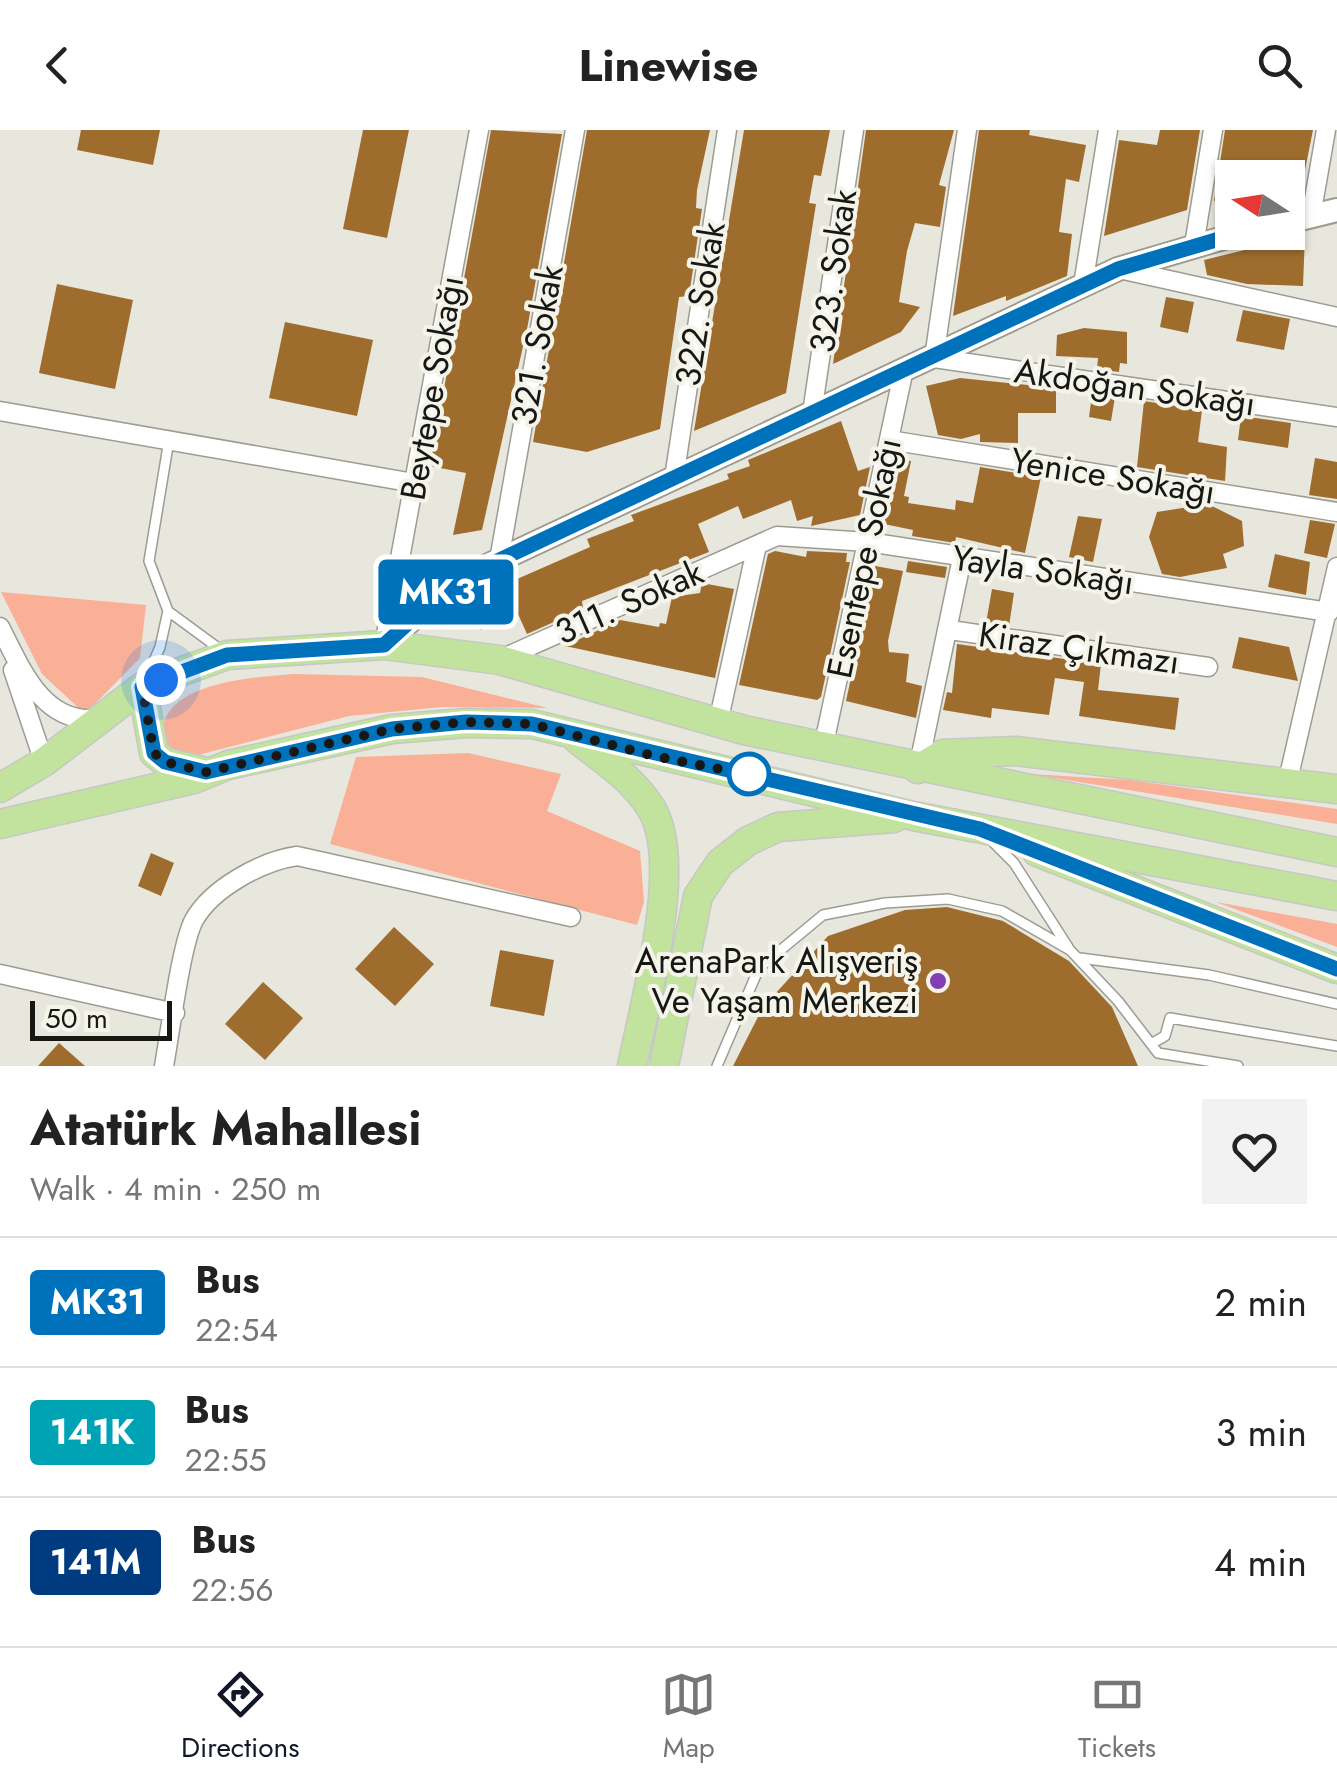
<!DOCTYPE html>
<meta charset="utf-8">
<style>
:root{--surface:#fff;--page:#f2f2f2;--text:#222;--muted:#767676;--line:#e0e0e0;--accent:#111827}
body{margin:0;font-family:Jost,sans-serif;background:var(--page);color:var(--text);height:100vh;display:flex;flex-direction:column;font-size:38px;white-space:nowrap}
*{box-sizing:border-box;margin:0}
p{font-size:32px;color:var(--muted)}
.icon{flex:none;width:55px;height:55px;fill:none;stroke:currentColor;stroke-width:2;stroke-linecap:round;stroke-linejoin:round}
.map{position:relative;height:936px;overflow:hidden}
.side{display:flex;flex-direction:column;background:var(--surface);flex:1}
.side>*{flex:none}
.badge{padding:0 20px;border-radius:8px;font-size:35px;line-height:65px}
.needle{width:65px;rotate:282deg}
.fabs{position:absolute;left:1215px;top:30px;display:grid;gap:20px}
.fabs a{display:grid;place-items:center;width:90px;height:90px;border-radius:0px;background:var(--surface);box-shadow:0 2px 8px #0004;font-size:50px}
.scale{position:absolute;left:30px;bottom:25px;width:142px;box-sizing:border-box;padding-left:10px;border:5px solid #171714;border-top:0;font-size:28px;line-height:35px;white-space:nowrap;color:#171714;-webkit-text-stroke:8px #f5f4ea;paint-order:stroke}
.you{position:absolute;width:50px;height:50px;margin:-25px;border:8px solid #fff;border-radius:50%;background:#1a73e8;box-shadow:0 0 0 15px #1a73e833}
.map>.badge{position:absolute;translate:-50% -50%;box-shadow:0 0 0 5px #fff}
.round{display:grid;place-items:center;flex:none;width:105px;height:105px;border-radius:0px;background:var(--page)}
.summary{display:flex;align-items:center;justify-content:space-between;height:170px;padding:0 30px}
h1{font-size:48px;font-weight:700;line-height:75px}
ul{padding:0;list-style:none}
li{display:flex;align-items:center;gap:30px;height:130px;padding:0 30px;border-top:2px solid var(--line)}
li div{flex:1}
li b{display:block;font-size:38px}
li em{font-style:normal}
li .badge{min-width:110px;font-weight:700;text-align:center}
header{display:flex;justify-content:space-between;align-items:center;height:130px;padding:0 30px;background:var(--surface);font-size:45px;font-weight:700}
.menu{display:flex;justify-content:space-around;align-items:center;height:140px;border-top:2px solid var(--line);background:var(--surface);font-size:28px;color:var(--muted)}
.menu a{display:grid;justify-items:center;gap:5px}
.menu .on{color:var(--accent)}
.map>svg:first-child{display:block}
.green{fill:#fab096}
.building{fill:#9e6d2e}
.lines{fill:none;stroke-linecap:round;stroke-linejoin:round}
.lane-casing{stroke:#9d9c92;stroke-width:12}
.street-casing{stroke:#9d9c92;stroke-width:21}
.secondary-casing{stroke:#9d9c92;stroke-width:26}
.primary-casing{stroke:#c7c7c7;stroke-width:31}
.lane{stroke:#fff;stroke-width:9}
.street{stroke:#fff;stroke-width:18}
.secondary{stroke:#fff;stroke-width:22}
.primary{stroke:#c1e39e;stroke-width:28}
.line-casing{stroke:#fff;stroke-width:22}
.line{stroke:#0072bc;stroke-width:15}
.walk{stroke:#171714;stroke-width:10;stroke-dasharray:0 18}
.stop-dot{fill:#fff;stroke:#0072bc;stroke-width:5}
.poi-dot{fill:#823eb2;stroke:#f5f4ea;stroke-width:4}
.labels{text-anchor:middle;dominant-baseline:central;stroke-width:8;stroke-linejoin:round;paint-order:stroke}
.street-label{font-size:35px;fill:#171714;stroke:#f5f4ea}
.poi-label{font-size:35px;fill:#171714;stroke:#f5f4ea;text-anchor:end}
</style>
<header><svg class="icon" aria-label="back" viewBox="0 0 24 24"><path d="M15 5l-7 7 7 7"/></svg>Linewise<svg class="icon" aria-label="search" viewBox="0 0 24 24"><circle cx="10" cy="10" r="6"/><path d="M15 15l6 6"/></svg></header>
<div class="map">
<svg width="1337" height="936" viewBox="0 0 1337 936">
<rect width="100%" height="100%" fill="#e8e7dd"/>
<path class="green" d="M 1,462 L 146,475 L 140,528 L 85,584 L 42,544 Z
M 294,544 L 422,547 L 548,578 L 442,577 L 349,586 L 194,626 C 178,621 160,618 163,598 C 169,551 257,547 294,544 Z
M 468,623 L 561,644 L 547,681 L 640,721 L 644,772 L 637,795 L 330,714 L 356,627 Z
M 1030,644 L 1130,650 L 1337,679 L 1337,694 Z
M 1216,772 L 1337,794 L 1337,817 Z"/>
<path class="building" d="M 81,0 L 160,0 L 153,35 L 77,20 Z
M 363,0 L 409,0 L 387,108 L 343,99 Z
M 491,0 L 562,4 L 528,194 L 482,400 L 453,405 L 466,343 L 430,336 Z
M 587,0 L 710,0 L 697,60 L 696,78 L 702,79 L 689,166 L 679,167 L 660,299 L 587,322 L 533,312 Z
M 744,0 L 830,0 L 821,46 L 814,45 L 809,73 L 816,74 L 786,263 L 694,301 Z
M 866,0 L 954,0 L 939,55 L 946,57 L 940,97 L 915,93 L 907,121 L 899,172 L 920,177 L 901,202 L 833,234 Z
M 979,0 L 1030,0 L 1029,5 L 1086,15 L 1079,52 L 1066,49 L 1059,102 L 1072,104 L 1067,146 L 1006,171 L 1006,166 L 953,186 Z
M 1160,0 L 1200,0 L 1187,80 L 1104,106 L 1119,10 L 1157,15 Z
M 1225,0 L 1313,0 L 1301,60 L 1288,62 L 1288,48 L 1232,48 L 1232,64 L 1226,64 L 1227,70 L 1214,71 Z
M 1305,105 L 1303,156 L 1247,154 L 1207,145 L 1204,130 Z
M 57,154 L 133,170 L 115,259 L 39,243 Z
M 1166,167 L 1194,172 L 1188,203 L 1160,197 Z
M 1243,180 L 1290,189 L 1284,220 L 1236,211 Z
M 285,192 L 373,210 L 357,286 L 269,268 Z
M 1084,198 L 1127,202 L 1127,234 L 1120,233 L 1119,242 L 1097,239 L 1098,228 L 1056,226 L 1057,205 Z
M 960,248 L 1056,258 L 1056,283 L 1018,283 L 1018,313 L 980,312 L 980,304 L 961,309 L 938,305 L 926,256 Z
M 1092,264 L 1115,267 L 1111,291 L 1089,287 Z
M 1144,271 L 1202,280 L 1198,312 L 1227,317 L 1225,351 L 1137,337 Z
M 1241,286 L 1291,293 L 1288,318 L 1238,310 Z
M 841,291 L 858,341 L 870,337 L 860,385 L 811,396 L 813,386 L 797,391 L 791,370 L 743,389 L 738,376 L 698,394 L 709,422 L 582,471 L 583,479 L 527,504 L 518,484 L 480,500 L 467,471 L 590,417 L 587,409 L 634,391 L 631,385 L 729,349 L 727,344 L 750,336 L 748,330 Z
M 1315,328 L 1337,332 L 1337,369 L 1309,365 Z
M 898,329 L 911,331 L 904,366 L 909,367 L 908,373 L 955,380 L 956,370 L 973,373 L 980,337 L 1041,347 L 1025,423 L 956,407 L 955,413 L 912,406 L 913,400 L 884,394 Z
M 1208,374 L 1242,391 L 1244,416 L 1223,424 L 1227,438 L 1180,447 L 1162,444 L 1149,407 L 1157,382 Z
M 1078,386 L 1102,389 L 1093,432 L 1069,427 Z
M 1310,390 L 1335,394 L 1327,428 L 1304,423 Z
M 775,421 L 806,427 L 807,421 L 847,423 L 846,432 L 850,432 L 821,567 L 817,570 L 739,555 L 768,424 Z
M 1275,424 L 1310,432 L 1306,465 L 1268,457 Z
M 908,431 L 947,437 L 945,448 L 906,442 Z
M 875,436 L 903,441 L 888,511 L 889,522 L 909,524 L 906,552 L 922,556 L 916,588 L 846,571 Z
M 702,453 L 734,459 L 715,548 L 565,516 L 620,490 L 659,497 L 660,493 L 666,494 L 672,467 L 700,463 Z
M 992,459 L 1014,463 L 1009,496 L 986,493 Z
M 1239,507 L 1289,517 L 1298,551 L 1232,538 Z
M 957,514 L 1101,534 L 1098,560 L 1179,568 L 1175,600 L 1079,586 L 1084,552 L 1055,548 L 1049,585 L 992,578 L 991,588 L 943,580 L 947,562 L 952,563 Z
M 151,723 L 174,733 L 161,766 L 138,756 Z
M 947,777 L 1003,791 L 1069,831 L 1112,877 L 1138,936 L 733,936 L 763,877 L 828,806 L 905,780 Z
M 394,797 L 434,834 L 395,876 L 355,839 Z
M 500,820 L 554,830 L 544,886 L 490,876 Z
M 263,852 L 303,888 L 265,930 L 225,894 Z
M 59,913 L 85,936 L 38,936 Z"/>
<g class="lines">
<defs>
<path id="lane" d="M 169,310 L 149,431 L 168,481 L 221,520
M 146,549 L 160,517 L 168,481
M 989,708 L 1014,733 L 1068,817
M 1080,828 L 1209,845 L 1337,874
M 1151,914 L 1165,906 L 1170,888 L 1337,916
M 717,936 L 759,838 L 823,785 L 885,773 L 948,769 L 1002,781 L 1070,820 L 1118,871 L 1158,923 L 1238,936"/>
<path id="street" d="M 967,0 L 934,228 L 1337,287
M 1311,86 L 1326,0
M 1194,115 L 1213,0
M 1119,139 L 1337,187
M 1083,155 L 1108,0
M 0,281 L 414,353
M 812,283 L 854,0
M 889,310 L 1337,382
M 674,348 L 727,0
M 499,430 L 575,0
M 0,497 C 21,538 42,594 97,589
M 950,500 L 1208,537
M 384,515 L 479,0
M 501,529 L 777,406 L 868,412 L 1329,482
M 13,540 L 44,632
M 718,593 L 757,415
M 823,618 L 904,239
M 918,639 L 962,428
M 1288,650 L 1337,437
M 0,844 L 175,883
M 164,936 C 170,904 181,814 194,790 C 212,758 262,731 297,726 L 571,787"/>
<path id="secondary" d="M 1288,92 L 1337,80
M 384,515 L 430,473 L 476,441 L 1118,139 L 1244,102"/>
<path id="primary" d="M 142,557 L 154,623 L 165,632 L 207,642
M 578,610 C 604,630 633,649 651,678 C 685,732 644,875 632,936
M 918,639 L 943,624 L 1015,621 L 1337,659
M 0,658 L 44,632 L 142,557 L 180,542 L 227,525 L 384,515 L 500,530 L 744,600 L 1337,722
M 0,694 L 194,649 L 228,635 L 392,599 L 466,593 L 532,594 L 913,686 L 1337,766
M 1037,722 L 1337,839
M 664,936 L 698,766 L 720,733 L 748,711 L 778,697 L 894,688"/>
</defs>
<use href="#lane" class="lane-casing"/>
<use href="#street" class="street-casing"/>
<use href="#secondary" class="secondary-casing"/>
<use href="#primary" class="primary-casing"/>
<use href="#lane" class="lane"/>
<use href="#street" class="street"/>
<use href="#secondary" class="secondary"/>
<use href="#primary" class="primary"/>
</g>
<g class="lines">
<defs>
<path id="line" d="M 1243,102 L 1118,139 L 476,441 L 430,473 L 384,515 L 227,525 L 142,557 L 154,623 L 165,632 L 206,642 L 392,599 L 466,592 L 532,594 L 980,699 L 1337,839"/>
</defs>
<use href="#line" class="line-casing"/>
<use href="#line" class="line"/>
<path class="walk" d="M 161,550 L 142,557 L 154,623 L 165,632 L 206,642 L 392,599 L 466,592 L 532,594 L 654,626 L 755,646 L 749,644"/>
</g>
<circle class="stop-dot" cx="749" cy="644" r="20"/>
<circle class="poi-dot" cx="938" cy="851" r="10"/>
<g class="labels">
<g class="street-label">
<text transform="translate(833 141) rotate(-82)">323. Sokak</text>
<text transform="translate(700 174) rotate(-81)">322. Sokak</text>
<text transform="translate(537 215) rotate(-80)">321. Sokak</text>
<text transform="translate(1135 257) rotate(8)">Akdoğan Sokağı</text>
<text transform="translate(432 258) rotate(-80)">Beytepe Sokağı</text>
<text transform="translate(1113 346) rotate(9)">Yenice Sokağı</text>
<text transform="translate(864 428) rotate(-78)">Esentepe Sokağı</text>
<text transform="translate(1043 440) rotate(8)">Yayla Sokağı</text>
<text transform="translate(629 472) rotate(-24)">311. Sokak</text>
<text transform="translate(1079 518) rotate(8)">Kiraz Çıkmazı</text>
</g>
<g class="poi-label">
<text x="918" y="831">ArenaPark Alışveriş<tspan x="918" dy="40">Ve Yaşam Merkezi</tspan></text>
</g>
</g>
</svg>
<div class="fabs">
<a><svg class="needle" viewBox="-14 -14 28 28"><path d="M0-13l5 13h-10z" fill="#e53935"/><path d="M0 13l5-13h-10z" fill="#767676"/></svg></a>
</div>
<div class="scale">50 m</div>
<div class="you" style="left:161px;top:550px"></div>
<b class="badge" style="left:446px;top:462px;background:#0072bc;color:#fff">MK31</b>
</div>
<section class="side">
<div class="summary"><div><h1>Atatürk Mahallesi</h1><p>Walk · 4 min · 250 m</p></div><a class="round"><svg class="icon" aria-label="heart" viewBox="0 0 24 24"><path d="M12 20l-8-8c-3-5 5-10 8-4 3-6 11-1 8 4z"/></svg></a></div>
<ul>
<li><span class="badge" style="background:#0072bc;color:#fff">MK31</span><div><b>Bus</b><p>22:54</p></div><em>2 min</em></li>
<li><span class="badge" style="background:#00a3b4;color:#fff">141K</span><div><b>Bus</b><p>22:55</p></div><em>3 min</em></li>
<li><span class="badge" style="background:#003b80;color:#fff">141M</span><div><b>Bus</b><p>22:56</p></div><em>4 min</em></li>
</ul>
</section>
<nav class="menu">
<a class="on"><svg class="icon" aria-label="directions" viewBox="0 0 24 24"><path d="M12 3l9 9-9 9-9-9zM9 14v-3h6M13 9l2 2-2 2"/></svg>Directions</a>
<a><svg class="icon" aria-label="map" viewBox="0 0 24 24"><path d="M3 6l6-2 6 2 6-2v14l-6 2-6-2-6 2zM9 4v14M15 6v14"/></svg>Map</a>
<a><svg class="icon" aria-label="tickets" viewBox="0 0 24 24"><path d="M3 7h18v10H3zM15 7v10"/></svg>Tickets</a>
</nav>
